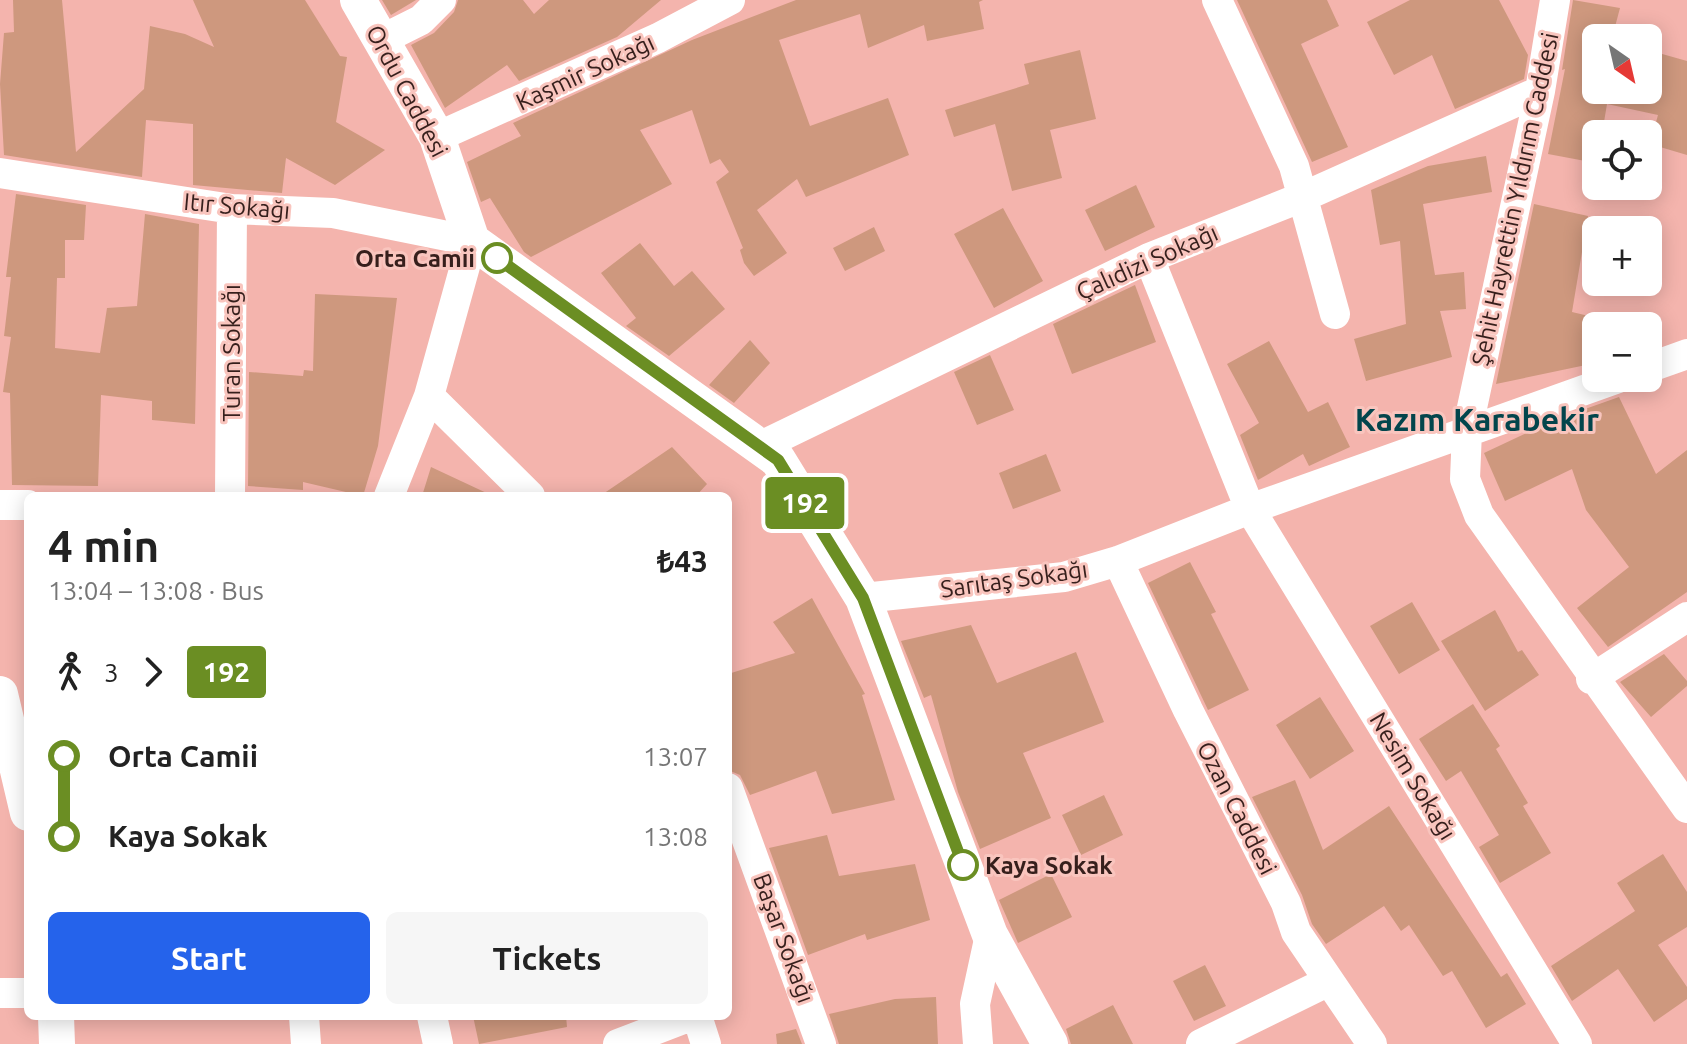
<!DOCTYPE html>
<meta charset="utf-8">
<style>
:root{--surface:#fff;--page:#f6f6f6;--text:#222;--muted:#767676;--accent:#2563eb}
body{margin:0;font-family:Ubuntu,sans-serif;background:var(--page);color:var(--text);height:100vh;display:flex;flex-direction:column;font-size:30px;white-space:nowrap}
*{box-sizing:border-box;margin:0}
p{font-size:26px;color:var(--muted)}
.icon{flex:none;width:44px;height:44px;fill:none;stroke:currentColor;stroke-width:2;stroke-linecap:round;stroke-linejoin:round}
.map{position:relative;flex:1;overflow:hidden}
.panel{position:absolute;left:24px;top:492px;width:708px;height:528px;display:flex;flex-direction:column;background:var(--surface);border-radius:12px;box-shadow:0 4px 20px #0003}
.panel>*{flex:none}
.badge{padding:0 16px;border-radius:6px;font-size:28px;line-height:52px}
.needle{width:52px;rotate:146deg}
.tools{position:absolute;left:1582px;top:24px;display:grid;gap:16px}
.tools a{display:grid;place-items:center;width:80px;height:80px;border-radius:12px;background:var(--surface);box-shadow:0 4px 20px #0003;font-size:40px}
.map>.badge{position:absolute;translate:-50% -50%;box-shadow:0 0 0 4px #fff}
.legs{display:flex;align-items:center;gap:12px;height:88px;padding:0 24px;font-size:26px}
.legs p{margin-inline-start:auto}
.overview{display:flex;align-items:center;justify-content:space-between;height:136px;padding:0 24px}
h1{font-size:44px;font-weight:600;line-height:60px}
.button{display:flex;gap:16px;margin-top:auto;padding:16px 24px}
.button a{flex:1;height:92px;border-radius:12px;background:var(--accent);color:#fff;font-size:32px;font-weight:600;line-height:92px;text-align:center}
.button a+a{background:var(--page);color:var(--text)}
ul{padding:0 24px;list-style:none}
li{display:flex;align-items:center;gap:28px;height:80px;font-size:30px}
li i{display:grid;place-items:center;width:12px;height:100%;margin:0 10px;background:currentColor}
li i::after{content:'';width:20px;height:20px;margin:-10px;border:6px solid;border-radius:50%;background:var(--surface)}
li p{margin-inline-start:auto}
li:first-child i{background:linear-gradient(#0000 50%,currentColor 0)}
li:last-child i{background:linear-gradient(currentColor 50%,#0000 0)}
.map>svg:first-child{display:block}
.building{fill:#ce987e}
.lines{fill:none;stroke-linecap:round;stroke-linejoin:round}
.minor{stroke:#fff;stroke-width:30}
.tertiary{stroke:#fff;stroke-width:36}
.line-1-casing{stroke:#fff;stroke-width:18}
.line-1{stroke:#6b8e23;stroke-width:12}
.stop-1-dot{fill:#fff;stroke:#6b8e23;stroke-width:4}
.labels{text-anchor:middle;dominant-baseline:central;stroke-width:6;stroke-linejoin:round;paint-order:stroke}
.street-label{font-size:24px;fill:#361f1c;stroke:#f9c5be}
.stop-label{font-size:24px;font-weight:bold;fill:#361f1c;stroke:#f9c5be;text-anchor:end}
.district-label{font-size:32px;font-weight:bold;fill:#03454c;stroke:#f9c5be}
</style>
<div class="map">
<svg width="1687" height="1044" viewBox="0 0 1687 1044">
<rect width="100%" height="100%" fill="#f4b4ad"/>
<path class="building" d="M 13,0 L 62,0 L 76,152 L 144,89 L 150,26 L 185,34 L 214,47 L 193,0 L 305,0 L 340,56 L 347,57 L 336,122 L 385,150 L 335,185 L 286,158 L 282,193 L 193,185 L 193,124 L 146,120 L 142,177 L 4,155 L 0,84 L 4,33 L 14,32 Z
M 382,0 L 416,0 L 391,15 Z
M 458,0 L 523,0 L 534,14 L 549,0 L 661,0 L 617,37 L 519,81 L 507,65 L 445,108 L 411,45 L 434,33 L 454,12 Z
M 796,0 L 983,0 L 979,2 L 984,29 L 927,41 L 924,25 L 868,48 L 860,14 L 779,40 L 810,126 L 888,98 L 909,155 L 806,197 L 797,179 L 757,210 L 787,253 L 754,276 L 744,263 L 740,250 L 743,248 L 716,182 L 729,172 L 720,159 L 710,164 L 692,110 L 640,130 L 672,184 L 531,257 L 524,252 L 490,198 L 481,202 L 467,162 L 521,136 L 513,123 L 692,40 Z
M 1237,0 L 1327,0 L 1339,26 L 1301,44 L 1348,147 L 1312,162 Z
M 1410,0 L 1499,0 L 1528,55 L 1524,79 L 1455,109 L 1432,55 L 1394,75 L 1367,22 Z
M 1573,0 L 1620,8 L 1612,38 L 1596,38 L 1596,90 L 1648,90 L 1648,50 L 1687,61 L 1687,155 L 1650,144 L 1658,115 L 1607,104 L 1602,134 L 1596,134 L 1596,163 L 1548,154 L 1565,69 L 1562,70 Z
M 1080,50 L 1096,119 L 1050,130 L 1062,178 L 1012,191 L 995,124 L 954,137 L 945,110 L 1029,84 L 1024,64 Z
M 1486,156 L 1492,192 L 1423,204 L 1435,275 L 1464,272 L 1466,309 L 1440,311 L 1452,357 L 1366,381 L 1354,339 L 1406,324 L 1400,241 L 1380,245 L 1371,190 L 1428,166 Z
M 1136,185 L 1155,227 L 1105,251 L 1085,210 Z
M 16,194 L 86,205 L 84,240 L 65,240 L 65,278 L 57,278 L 55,348 L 100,353 L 107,308 L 137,306 L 145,214 L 199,224 L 195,424 L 152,420 L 152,401 L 101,395 L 98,486 L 12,485 L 10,393 L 3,392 L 11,337 L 4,336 L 11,277 L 6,277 Z
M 1534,204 L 1588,216 L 1572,312 L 1597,318 L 1586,365 L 1496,384 Z
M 1003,208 L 1043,281 L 994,308 L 954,234 Z
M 874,227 L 885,251 L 845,271 L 833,248 Z
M 640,243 L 674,286 L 692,271 L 725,309 L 669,356 L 626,326 L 636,318 L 601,273 Z
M 1135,285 L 1156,342 L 1072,374 L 1053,324 Z
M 315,294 L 397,298 L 378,446 L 363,496 L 303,482 L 303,490 L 248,486 L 249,372 L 303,376 L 304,370 L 313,371 Z
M 750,340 L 770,363 L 734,403 L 709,385 Z
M 1269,341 L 1308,412 L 1328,402 L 1350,447 L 1309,466 L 1303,454 L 1258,480 L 1240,435 L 1259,423 L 1227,364 Z
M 990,355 L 1014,410 L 977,425 L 954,372 Z
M 1619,397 L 1656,474 L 1687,450 L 1687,592 L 1608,647 L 1577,608 L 1629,567 L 1586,510 L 1572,469 L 1505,501 L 1484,453 L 1554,420 Z
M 672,447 L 707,484 L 696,496 L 600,496 Z
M 1046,454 L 1061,491 L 1013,509 L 999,473 Z
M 431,467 L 493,496 L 422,496 Z
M 1190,562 L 1216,612 L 1211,614 L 1249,690 L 1208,710 L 1148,583 Z
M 812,598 L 865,694 L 862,695 L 895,800 L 832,814 L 816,771 L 750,795 L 740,775 L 728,770 L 728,674 L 795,653 L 773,622 Z
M 1412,602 L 1440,650 L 1399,674 L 1370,626 Z
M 1495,610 L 1518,652 L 1522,650 L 1539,675 L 1485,711 L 1441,641 Z
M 971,625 L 997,683 L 1076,652 L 1104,722 L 1023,753 L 1051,818 L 980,849 L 958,792 L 931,695 L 924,698 L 901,641 Z
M 1664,654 L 1687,681 L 1687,686 L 1651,717 L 1620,682 Z
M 1320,697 L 1354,751 L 1310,779 L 1276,725 Z
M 1473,704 L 1500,746 L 1496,749 L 1528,803 L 1523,806 L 1551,853 L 1500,883 L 1479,847 L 1499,835 L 1461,771 L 1446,781 L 1419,739 Z
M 1295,780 L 1323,850 L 1389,806 L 1501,977 L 1507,973 L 1526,1004 L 1486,1028 L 1452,971 L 1443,976 L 1409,925 L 1401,931 L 1384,906 L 1326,944 L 1312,924 L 1302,895 L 1252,797 Z
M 1104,795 L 1123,835 L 1081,855 L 1062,815 Z
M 827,835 L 839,876 L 915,864 L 930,920 L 867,940 L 865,934 L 808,955 L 769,848 Z
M 1663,854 L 1687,892 L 1687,927 L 1658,945 L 1687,987 L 1687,999 L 1654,1022 L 1618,969 L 1572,1001 L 1551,966 L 1635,911 L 1617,883 Z
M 1051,874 L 1072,917 L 1018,943 L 999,900 Z
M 1205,965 L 1226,1006 L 1194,1021 L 1173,981 Z
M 936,997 L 938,1044 L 839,1044 L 829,1014 L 895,999 Z
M 1113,1005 L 1133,1044 L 1071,1044 L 1066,1029 Z
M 473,1016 L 566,1016 L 567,1027 L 479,1044 Z
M 796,1029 L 802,1044 L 777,1044 L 776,1034 Z"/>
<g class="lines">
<path class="minor" d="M 1217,0 L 1294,166 L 1335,314
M 1555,0 L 1540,91 L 1467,431 L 1465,479 L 1479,515 L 1687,808
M 381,40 L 421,20 L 441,0
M 437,137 L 658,38 L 730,0
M 0,173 L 232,209 L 333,213 L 472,241 L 429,396 L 389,496
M 1149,258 L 1250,509 L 1577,1044
M 1648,368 L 1687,354
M 429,396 L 530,496
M 761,446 L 1149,258 L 1305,196 L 1540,91
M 230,496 L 232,209
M 0,505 L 28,505
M 1118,561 L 1188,710 L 1286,903 L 1296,932 L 1372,1044
M 863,598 L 1064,577 L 1118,561 L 1250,509 L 1618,378
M 1591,679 L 1687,617
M 728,788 L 821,1044
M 0,993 L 28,993
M 304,1016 L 306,1044
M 432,1016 L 438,1044
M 697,1016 L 706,1044
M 618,1044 L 691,1016
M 978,1044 L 975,1004 L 990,935
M 1201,1044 L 1329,981"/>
<path class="tertiary" d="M 358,0 L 437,137 L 472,241 L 778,460 L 863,598 L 990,935 L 1050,1044
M 0,694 L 28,813
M 56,1016 L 57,1044"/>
</g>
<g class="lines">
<defs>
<path id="line-1" d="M 497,258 L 778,460 L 863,598 L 963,865"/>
</defs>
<use href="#line-1" class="line-1-casing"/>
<use href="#line-1" class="line-1"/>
</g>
<g class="stop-1-dot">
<circle cx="497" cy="258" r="14"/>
<circle cx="963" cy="865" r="14"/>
</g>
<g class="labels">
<g class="street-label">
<text transform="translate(585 72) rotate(-25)">Kaşmir Sokağı</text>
<text transform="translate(407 91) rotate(62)">Ordu Caddesi</text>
<text transform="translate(1515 199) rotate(-78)">Şehit Hayrettin Yıldırım Caddesi</text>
<text transform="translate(237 206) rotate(5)">Itır Sokağı</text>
<text transform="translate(1147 262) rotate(-24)">Çalıdizi Sokağı</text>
<text transform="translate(231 353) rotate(-90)">Turan Sokağı</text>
<text transform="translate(1014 579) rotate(-8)">Sarıtaş Sokağı</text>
<text transform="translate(1413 776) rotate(59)">Nesim Sokağı</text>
<text transform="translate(1237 808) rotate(63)">Ozan Caddesi</text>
<text transform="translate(784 938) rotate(70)">Başar Sokağı</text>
</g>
<g class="stop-label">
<text x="475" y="258">Orta Camii</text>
<text x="985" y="865" text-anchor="start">Kaya Sokak</text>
</g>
<g class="district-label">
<text x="1477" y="419">Kazım Karabekir</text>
</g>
</g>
</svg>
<div class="tools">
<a><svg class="needle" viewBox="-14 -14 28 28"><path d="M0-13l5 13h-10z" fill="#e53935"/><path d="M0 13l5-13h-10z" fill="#767676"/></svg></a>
<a><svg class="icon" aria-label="locate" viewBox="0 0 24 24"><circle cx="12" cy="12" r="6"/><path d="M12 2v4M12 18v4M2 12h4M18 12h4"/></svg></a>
<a>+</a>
<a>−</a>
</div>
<b class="badge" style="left:805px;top:503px;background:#6b8e23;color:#fff">192</b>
<section class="panel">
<div class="overview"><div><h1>4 min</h1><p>13:04 – 13:08 · Bus</p></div><b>₺43</b></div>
<div class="legs"><svg class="icon" aria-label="walk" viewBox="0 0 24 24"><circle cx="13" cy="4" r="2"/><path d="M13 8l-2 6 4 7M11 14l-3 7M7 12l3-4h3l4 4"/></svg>3<svg class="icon" aria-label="forward" viewBox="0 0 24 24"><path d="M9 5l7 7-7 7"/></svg><b class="badge" style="background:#6b8e23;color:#fff">192</b></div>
<ul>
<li><i style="color:#6b8e23"></i><b>Orta Camii</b><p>13:07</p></li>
<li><i style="color:#6b8e23"></i><b>Kaya Sokak</b><p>13:08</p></li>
</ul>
<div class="button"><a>Start</a><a>Tickets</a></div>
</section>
</div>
